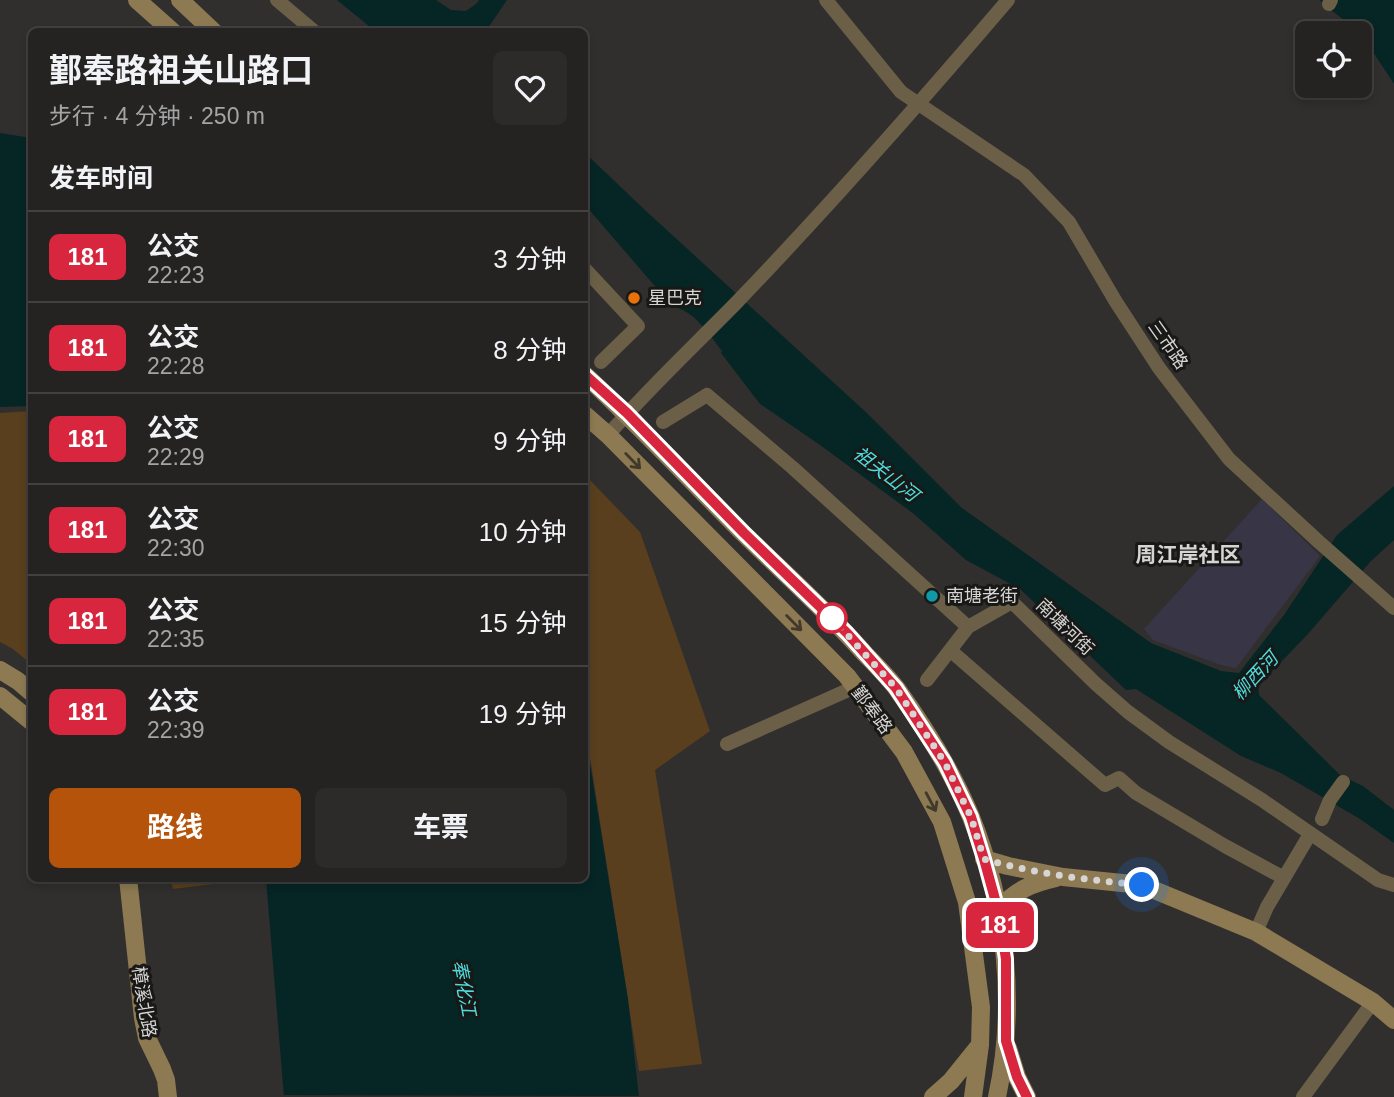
<!DOCTYPE html>
<html lang="zh">
<meta charset="utf-8">
<style>
:root{--surface:#252322;--page:#2d2b2a;--text:#f1f3f6;--muted:#a3a4a5;--line:#424040;--accent:#b45309}
body{margin:0;font-family:Helvetica,"Noto Sans SC",sans-serif;background:var(--page);color:var(--text);height:100vh;display:flex;flex-direction:column;font-size:26px;white-space:nowrap}
*{box-sizing:border-box;margin:0}
p{font-size:23px;color:var(--muted)}
.icon{flex:none;width:38px;height:38px;fill:none;stroke:currentColor;stroke-width:2;stroke-linecap:round;stroke-linejoin:round}
.map{position:relative;flex:1;overflow:hidden}
.drawer{position:absolute;left:28px;top:28px;width:560px;height:854px;display:flex;flex-direction:column;background:var(--surface);border-radius:10px;box-shadow:0 4px 10px #0003,0 0 0 2px var(--line)}
.drawer>*{flex:none}
.badge{padding:0 14px;border-radius:10px;font-size:24px;line-height:46px}
.tools{position:absolute;left:1295px;top:21px;display:grid;gap:14px}
.tools a{display:grid;place-items:center;width:77px;height:77px;border-radius:10px;background:var(--surface);box-shadow:0 4px 10px #0003,0 0 0 2px var(--line);font-size:35px}
.you{position:absolute;width:35px;height:35px;margin:-18px;border:5px solid #fff;border-radius:50%;background:#1a73e8;box-shadow:0 0 0 10px #1a73e833}
.map>.badge{position:absolute;translate:-50% -50%;box-shadow:0 0 0 4px #fff}
h2{padding:0 21px;font-size:26px;line-height:63px}
.round{display:grid;place-items:center;flex:none;width:74px;height:74px;border-radius:10px;background:var(--page)}
.overview{display:flex;align-items:center;justify-content:space-between;height:119px;padding:0 21px}
h1{font-size:33px;font-weight:700;line-height:52px}
.button{display:flex;gap:14px;margin-top:auto;padding:14px 21px}
.button a{flex:1;height:80px;border-radius:10px;background:var(--accent);color:#fff;font-size:28px;font-weight:700;line-height:80px;text-align:center}
.button a+a{background:var(--page);color:var(--text)}
ul{padding:0;list-style:none}
li{display:flex;align-items:center;gap:21px;height:91px;padding:0 21px;border-top:2px solid var(--line)}
li div{flex:1}
li b{display:block;font-size:26px}
li em{font-style:normal}
li .badge{min-width:77px;font-weight:700;text-align:center}
.map>svg:first-child{display:block}
.education{fill:#383546}
.green{fill:#593f1d}
.water{fill:#062525}
.pier{fill:#312f2d}
.lines{fill:none;stroke-linecap:round;stroke-linejoin:round}
.street{stroke:#6b6047;stroke-width:14}
.secondary{stroke:#8d7a52;stroke-width:18}
.oneway{stroke:#413a2c}
.line-casing{stroke:#fff;stroke-width:16}
.line{stroke:#d7263d;stroke-width:10}
.walk{stroke:#d7d5d4;stroke-width:7;stroke-dasharray:0 12.6}
.food-dot{fill:#e8710a;stroke:#181817;stroke-width:2.5}
.culture-dot{fill:#0f9aa8;stroke:#181817;stroke-width:2.5}
.stop-dot{fill:#fff;stroke:#d7263d;stroke-width:3.5}
.labels{text-anchor:middle;dominant-baseline:central;stroke-width:6;stroke-linejoin:round;paint-order:stroke}
.poi-label{font-size:18px;fill:#d7d5d4;stroke:#181817;text-anchor:start}
.street-label{font-size:18px;fill:#d7d5d4;stroke:#181817}
.water-label{font-size:19px;font-style:italic;fill:#4edddd;stroke:#181817}
.quarter-label{font-size:21px;font-weight:bold;fill:#d7d5d4;stroke:#181817}
</style>
<div class="map">
<svg width="1394" height="1097" viewBox="0 0 1394 1097">
<rect width="100%" height="100%" fill="#312f2d"/>
<path class="education" d="M 1262,499 L 1320,556 L 1236,668 L 1221,665 L 1153,640 L 1144,629 Z"/>
<path class="green" d="M 31,411 L 32,411 L 31,664 L 13,649 L 0,642 L 0,413 Z
M 585,475 L 640,532 L 710,731 L 655,770 L 702,1064 L 639,1071 L 588,745 L 585,733 Z
M 262,878 L 173,889 L 170,879 L 170,878 Z"/>
<path class="water" d="M 337,0 L 436,0 L 451,10 L 466,11 L 476,4 L 479,0 L 507,0 L 486,31 L 375,31 Z
M 1320,0 L 1394,0 L 1394,84 L 1360,32 L 1323,4 Z
M 0,133 L 31,138 L 31,406 L 0,407 Z
M 584,152 L 646,211 L 869,415 L 962,508 L 1151,643 L 1221,671 L 1239,673 L 1284,615 L 1337,535 L 1394,486 L 1394,540 L 1371,561 L 1307,635 L 1258,686 L 1259,695 L 1340,775 L 1363,786 L 1394,810 L 1394,843 L 1360,819 L 1281,773 L 1241,756 L 1136,689 L 1126,690 L 1020,589 L 966,560 L 914,514 L 820,445 L 760,404 L 721,353 L 722,351 C 707,332 696,312 672,306 L 585,205 Z
M 585,737 L 587,745 L 628,999 L 639,1097 L 284,1097 L 266,879 L 584,878 Z"/>
<path class="pier" d="M 280,1095 L 642,1096 L 643,1097 L 280,1097 Z"/>
<g class="lines">
<path class="street" d="M 277,0 L 315,32
M 826,0 L 901,92 L 1024,175 L 1069,222 L 1116,302 L 1159,368 L 1229,459 L 1319,542 L 1394,608
M 1329,4 L 1331,0
M 584,268 L 638,326 L 601,362
M 663,422 L 707,395 L 793,468 L 968,627 L 1012,602 L 1096,684 L 1128,712 L 1169,742 L 1262,800 L 1378,880 L 1394,885
M 608,435 C 649,388 694,346 738,301 C 831,204 921,102 1008,0
M 951,651 L 1105,785 L 1119,778 L 1136,793 L 1225,846 L 1284,878
M 927,680 L 968,627
M 727,744 L 855,687
M 1322,819 L 1330,800 L 1343,782
M 1256,932 L 1267,907 L 1310,834
M 1303,1097 L 1373,1002"/>
<path class="secondary" d="M 137,0 L 173,32
M 180,0 L 214,32
M 584,374 C 640,426 691,481 745,535 C 785,574 828,612 865,654 C 876,665 888,677 897,689 C 925,728 953,773 971,817 C 1006,904 1017,1005 997,1097
M 584,414 L 608,435 L 847,676 L 904,752 L 942,822 L 967,902 L 981,1007 L 980,1045 L 973,1097
M 0,670 L 18,681 L 32,693
M 0,696 L 32,722
M 984,859 L 1008,866 L 1063,877 L 1142,885 L 1256,932 L 1373,1002 L 1394,1020
M 128,878 L 143,1018 L 147,1038 L 162,1069 L 166,1080 L 168,1097
M 998,910 C 1016,890 1030,884 1056,878
M 1008,1048 L 1017,1077 L 1027,1097
M 933,1097 L 951,1081 L 980,1045"/>
</g>
<defs><path id="oneway-shaft" d="M-6 0H5M1.5-3L5.5 0L1.5 3" fill="none" stroke-width="1.6" stroke-linecap="round" stroke-linejoin="round" transform="scale(1.75)"/></defs>
<g class="oneway">
<use href="#oneway-shaft" transform="translate(633 461) rotate(46)"/>
<use href="#oneway-shaft" transform="translate(794 623) rotate(45)"/>
<use href="#oneway-shaft" transform="translate(931 802) rotate(62)"/>
</g>
<g class="lines">
<defs>
<path id="line" d="M 584,374 L 627,413 L 744,533 L 847,633 L 896,688 L 945,763 L 971,817 L 984,859 L 998,910 L 1006,959 L 1006,1041 L 1017,1077 L 1027,1097"/>
</defs>
<use href="#line" class="line-casing"/>
<use href="#line" class="line"/>
<path class="walk" d="M 832,618 L 896,688 L 945,763 L 971,817 L 984,859 C 1036,874 1088,880 1142,885"/>
</g>
<circle class="food-dot" cx="634" cy="298" r="7"/>
<circle class="culture-dot" cx="932" cy="596" r="7"/>
<circle class="stop-dot" cx="832" cy="618" r="14"/>
<g class="labels">
<g class="poi-label">
<text x="648" y="298">星巴克</text>
<text x="946" y="596">南塘老街</text>
</g>
<g class="street-label">
<text transform="translate(1168 345) rotate(55)">三市路</text>
<text transform="translate(1065 627) rotate(44)">南塘河街</text>
<text transform="translate(872 710) rotate(53)">鄞奉路</text>
<text transform="translate(144 1002) rotate(81)">樟溪北路</text>
</g>
<g class="water-label">
<text transform="translate(886 474) rotate(38)">祖关山河</text>
<text transform="translate(1255 676) rotate(-47)">柳西河</text>
<text transform="translate(464 988) rotate(79)">奉化江</text>
</g>
<g class="quarter-label">
<text x="1188" y="554">周江岸社区</text>
</g>
</g>
</svg>
<div class="tools">
<a><svg class="icon" aria-label="locate" viewBox="0 0 24 24"><circle cx="12" cy="12" r="6"/><path d="M12 2v4M12 18v4M2 12h4M18 12h4"/></svg></a>
</div>
<div class="you" style="left:1142px;top:885px"></div>
<b class="badge" style="left:1000px;top:925px;background:#d7263d;color:#fff">181</b>
<section class="drawer">
<div class="overview"><div><h1>鄞奉路祖关山路口</h1><p>步行 · 4 分钟 · 250 m</p></div><a class="round"><svg class="icon" aria-label="heart" viewBox="0 0 24 24"><path d="M12 20l-8-8c-3-5 5-10 8-4 3-6 11-1 8 4z"/></svg></a></div>
<h2>发车时间</h2>
<ul>
<li><span class="badge" style="background:#d7263d;color:#fff">181</span><div><b>公交</b><p>22:23</p></div><em>3 分钟</em></li>
<li><span class="badge" style="background:#d7263d;color:#fff">181</span><div><b>公交</b><p>22:28</p></div><em>8 分钟</em></li>
<li><span class="badge" style="background:#d7263d;color:#fff">181</span><div><b>公交</b><p>22:29</p></div><em>9 分钟</em></li>
<li><span class="badge" style="background:#d7263d;color:#fff">181</span><div><b>公交</b><p>22:30</p></div><em>10 分钟</em></li>
<li><span class="badge" style="background:#d7263d;color:#fff">181</span><div><b>公交</b><p>22:35</p></div><em>15 分钟</em></li>
<li><span class="badge" style="background:#d7263d;color:#fff">181</span><div><b>公交</b><p>22:39</p></div><em>19 分钟</em></li>
</ul>
<div class="button"><a>路线</a><a>车票</a></div>
</section>
</div>
